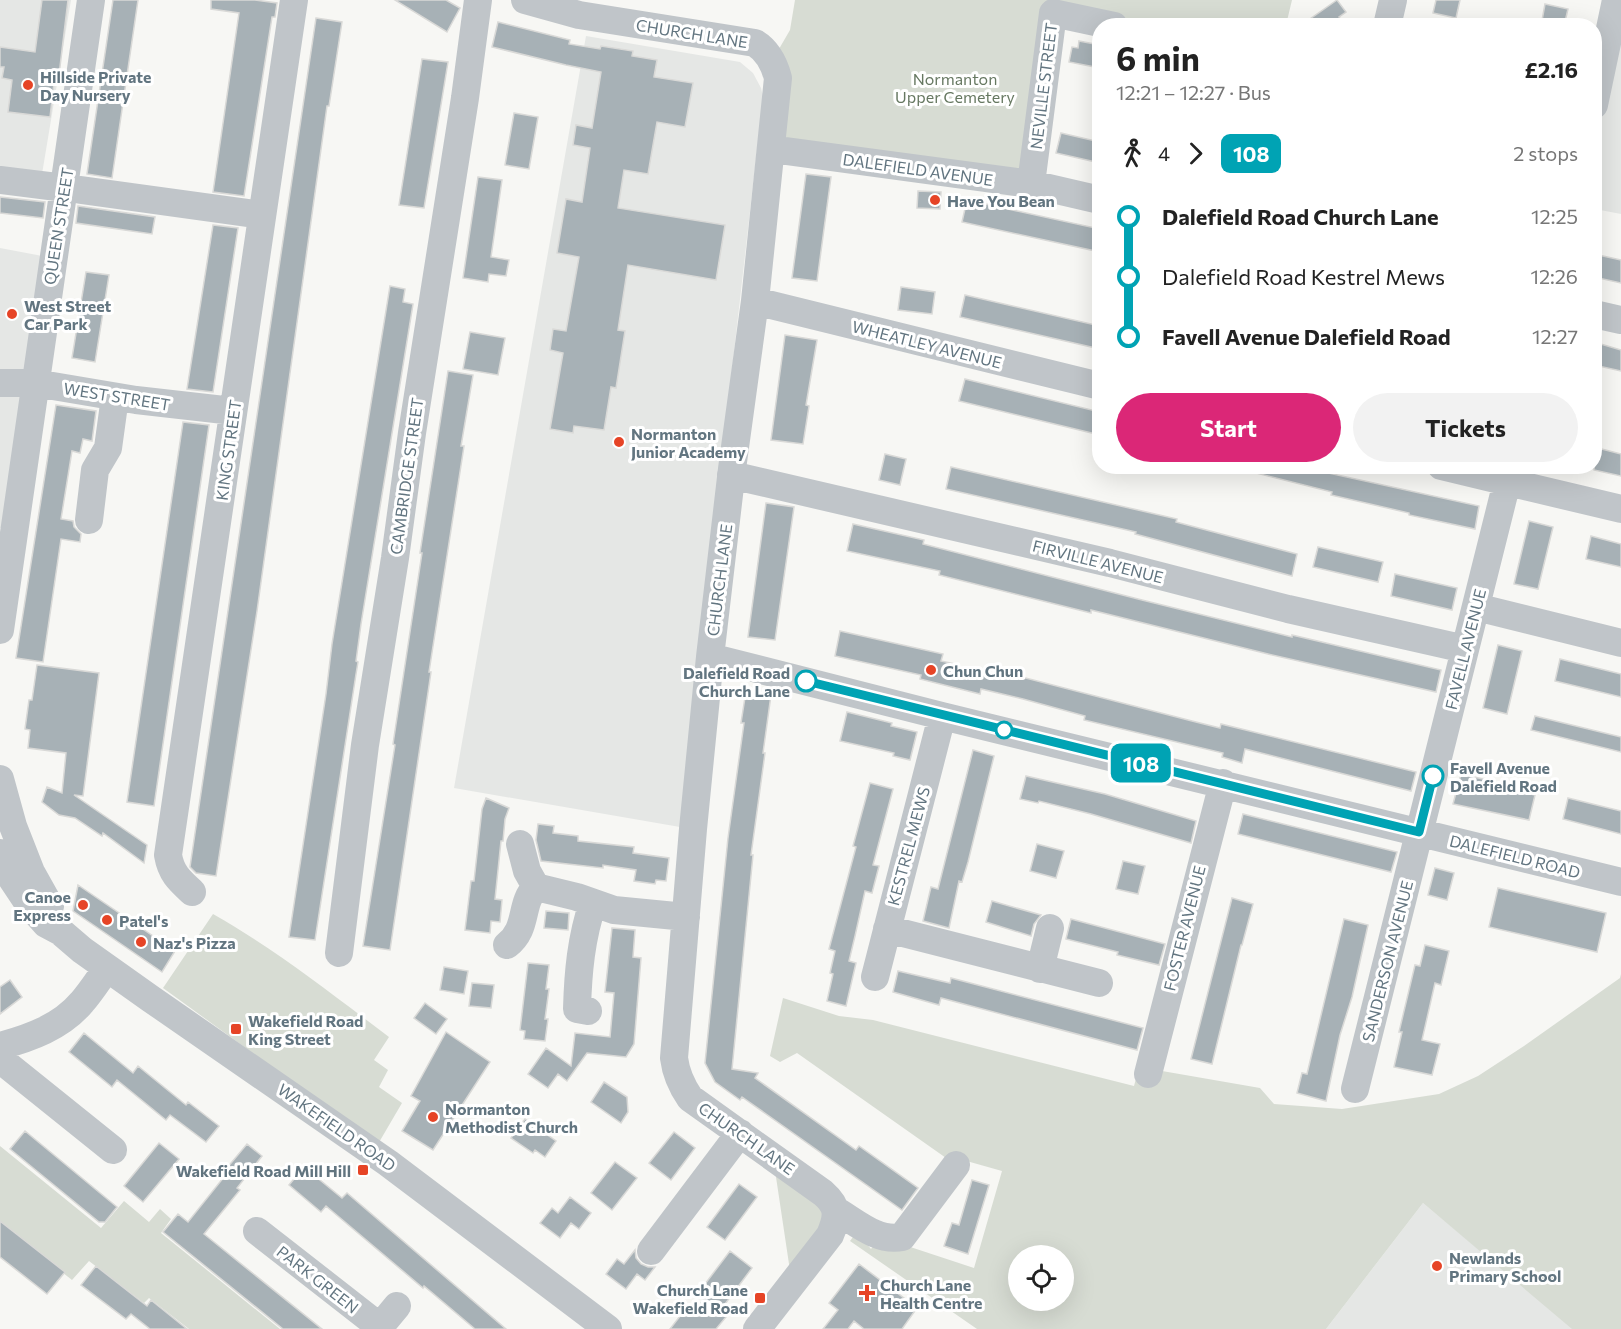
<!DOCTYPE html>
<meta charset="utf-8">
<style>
:root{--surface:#fff;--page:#f2f2f2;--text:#222;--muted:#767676;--accent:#db2777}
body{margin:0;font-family:Commissioner,sans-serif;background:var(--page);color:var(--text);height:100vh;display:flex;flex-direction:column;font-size:22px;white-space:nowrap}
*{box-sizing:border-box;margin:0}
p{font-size:20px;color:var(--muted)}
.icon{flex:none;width:33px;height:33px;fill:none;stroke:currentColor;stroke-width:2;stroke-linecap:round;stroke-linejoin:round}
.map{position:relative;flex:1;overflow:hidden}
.panel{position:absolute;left:1092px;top:18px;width:510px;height:456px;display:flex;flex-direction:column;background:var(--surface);border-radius:24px;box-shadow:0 6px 24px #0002}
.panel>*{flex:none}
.badge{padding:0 12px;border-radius:9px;font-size:21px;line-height:39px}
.tools{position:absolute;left:1008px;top:1245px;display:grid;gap:12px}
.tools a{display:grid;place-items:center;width:66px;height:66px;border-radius:50%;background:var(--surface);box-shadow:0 6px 24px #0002;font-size:30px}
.map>.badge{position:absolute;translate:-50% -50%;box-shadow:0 0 0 3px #fff}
.legs{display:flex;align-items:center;gap:9px;height:66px;padding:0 24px;font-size:20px}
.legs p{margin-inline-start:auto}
.summary{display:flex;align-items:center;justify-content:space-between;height:102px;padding:0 24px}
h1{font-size:33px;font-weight:700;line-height:45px}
.button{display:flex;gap:12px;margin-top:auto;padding:12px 24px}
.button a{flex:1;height:69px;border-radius:36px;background:var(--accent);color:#fff;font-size:24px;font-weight:700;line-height:69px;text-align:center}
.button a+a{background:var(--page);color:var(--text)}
ul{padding:0 24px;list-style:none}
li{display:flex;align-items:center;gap:21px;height:60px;font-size:22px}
li i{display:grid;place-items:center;width:9px;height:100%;margin:0 8px;background:currentColor}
li i::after{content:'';width:15px;height:15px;margin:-8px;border:4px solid;border-radius:50%;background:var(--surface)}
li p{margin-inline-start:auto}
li:first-child i{background:linear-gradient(#0000 50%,currentColor 0)}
li:last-child i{background:linear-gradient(currentColor 50%,#0000 0)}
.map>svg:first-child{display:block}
.built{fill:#e5e7e5}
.green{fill:#d7dcd3;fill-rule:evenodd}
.building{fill:#a7b1b6;stroke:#d9d9d7;stroke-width:1.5}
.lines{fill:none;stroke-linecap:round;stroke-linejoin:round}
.minor{stroke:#c0c5c9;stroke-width:28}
.line-1-casing{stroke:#fff;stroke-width:14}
.line-1{stroke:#00a3b4;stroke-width:9}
.poi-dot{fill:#e64426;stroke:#fff;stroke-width:2}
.stop-1-dot{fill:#fff;stroke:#00a3b4;stroke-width:3}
.labels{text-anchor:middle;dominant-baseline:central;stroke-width:6;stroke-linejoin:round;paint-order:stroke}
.street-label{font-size:16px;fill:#627580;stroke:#fff}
.poi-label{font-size:16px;font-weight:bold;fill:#627580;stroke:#fff;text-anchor:start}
.park-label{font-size:16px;fill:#667861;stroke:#fff}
.stop-label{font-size:16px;font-weight:bold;fill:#627580;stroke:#fff;text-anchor:end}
</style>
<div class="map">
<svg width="1621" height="1329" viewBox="0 0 1621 1329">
<rect width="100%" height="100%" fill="#f7f7f4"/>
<path class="built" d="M 0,0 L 71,0 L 42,174 L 0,171 Z
M 1621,0 L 1621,214 L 1595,209 L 1595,105 Z
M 586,36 L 740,62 L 753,73 L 761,88 L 763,97 L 680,827 L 454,788 Z
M 0,248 L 53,258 L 14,530 L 0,528 Z
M 1423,1203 L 1575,1329 L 1326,1329 Z"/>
<path class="green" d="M 795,0 L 1292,0 L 1286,25 L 1114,25 L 1053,13 L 1031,184 L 771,149 L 772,61 L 790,30 Z
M 213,914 C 275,949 332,994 389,1037 L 374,1060 L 388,1070 L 379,1087 L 402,1103 L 378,1144 L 163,988 Z
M 1621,974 L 1621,1329 L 1572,1329 L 1423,1203 L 1326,1329 L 977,1329 L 850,1241 L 853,1237 L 861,1237 L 871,1249 L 880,1237 L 974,1268 L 1002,1171 L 963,1160 L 956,1165 L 797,1053 L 780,1062 L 770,1056 L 783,998 L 839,1016 L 873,1020 L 1134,1086 L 1139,1067 L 1260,1088 L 1274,1104 L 1342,1109 L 1439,1094 L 1478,1076 L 1524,1046 L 1620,978 ZM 1018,1256 L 1064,1256 L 1064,1300 L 1018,1300 Z
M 0,1146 L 101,1228 L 124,1201 L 149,1222 L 160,1209 L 171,1219 L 161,1233 L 280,1329 L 189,1329 L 149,1298 L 144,1303 L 89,1261 L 72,1280 L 0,1223 Z
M 773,1157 L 832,1200 L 792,1284 Z"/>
<path class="building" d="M 42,0 L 68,0 L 59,75 L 55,75 L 50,117 L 8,112 L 12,80 L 2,78 L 4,67 L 0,67 L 0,47 L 35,52 Z
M 113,0 L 138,0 L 112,178 L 87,174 Z
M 211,0 L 255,0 L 277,3 L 275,17 L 272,17 L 244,196 L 213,192 L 239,13 L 211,9 Z
M 395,0 L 446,0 L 460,8 L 447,32 Z
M 1337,0 L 1346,12 L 1339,17 L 1345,26 L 1300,26 Z
M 1436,0 L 1460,0 L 1456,18 L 1433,13 Z
M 1545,4 L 1568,9 L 1564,26 L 1541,26 Z
M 316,18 L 342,22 L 329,106 L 327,106 L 257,611 L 216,876 L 196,873 L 190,867 Z
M 498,22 L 570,40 L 569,44 L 600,49 L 601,46 L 633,51 L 632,56 L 657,60 L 654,77 L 693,83 L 685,127 L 657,122 L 648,174 L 624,170 L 618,208 L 725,225 L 716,280 L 628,265 L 618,330 L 625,331 L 616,388 L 611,387 L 604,430 L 574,426 L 573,433 L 550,429 L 563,353 L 550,350 L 553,329 L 566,331 L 579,257 L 557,253 L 566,199 L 582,202 L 590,148 L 573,145 L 576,125 L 592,128 L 601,72 L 566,65 L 492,47 Z
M 1079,41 L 1100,45 L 1100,68 L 1069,62 L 1072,47 L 1078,48 Z
M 422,59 L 448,62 L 424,208 L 399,205 Z
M 514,113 L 538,117 L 529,169 L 505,165 Z
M 1061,133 L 1100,142 L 1100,163 L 1056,153 Z
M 806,174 L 831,177 L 817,281 L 792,278 Z
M 478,177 L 502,180 L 491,257 L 509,260 L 506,276 L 489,274 L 488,282 L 463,278 Z
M 918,191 L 941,192 L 940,209 L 917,208 Z
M 0,197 L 45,202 L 43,218 L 0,213 Z
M 967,200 L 1100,229 L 1100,252 L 962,222 Z
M 78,206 L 155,217 L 152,234 L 76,223 Z
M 213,225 L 238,228 L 213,392 L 187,389 Z
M 1594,254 L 1621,260 L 1621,283 L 1594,277 Z
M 86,272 L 109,275 L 95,362 L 72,358 Z
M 390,286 L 405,289 L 403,302 L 413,304 L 361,624 L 356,661 L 358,662 L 356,674 L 315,940 L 289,937 L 326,694 L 332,644 Z
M 901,287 L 935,292 L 932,314 L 898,310 Z
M 965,295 L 1100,326 L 1100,349 L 960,317 Z
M 470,332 L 505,338 L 498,375 L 463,369 Z
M 785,335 L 817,340 L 806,405 L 809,406 L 803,444 L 771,440 Z
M 1594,342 L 1621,350 L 1621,371 L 1594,365 Z
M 448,371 L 473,375 L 461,446 L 464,446 L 429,672 L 431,672 L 390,950 L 363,946 L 395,745 L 393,744 L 422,553 L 420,553 Z
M 965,379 L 1100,412 L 1100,435 L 959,401 Z
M 56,405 L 96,411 L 92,441 L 83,439 L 80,453 L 72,451 L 61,519 L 73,521 L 74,527 L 81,534 L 80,542 L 61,539 L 43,662 L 16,658 Z
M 183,422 L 209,425 L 154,806 L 127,802 Z
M 1594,447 L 1621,454 L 1621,476 L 1594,470 Z
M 885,454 L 906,459 L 900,485 L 879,480 Z
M 1253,466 L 1311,466 L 1310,469 L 1479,506 L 1475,529 L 1409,515 L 1409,513 L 1331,495 L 1332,492 L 1252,472 Z
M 951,467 L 1177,519 L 1176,522 L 1297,554 L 1292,576 L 1135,534 L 1136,532 L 946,489 Z
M 766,503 L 794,507 L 775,640 L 748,637 Z
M 1529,521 L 1553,527 L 1538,589 L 1514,584 Z
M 853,524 L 924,540 L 923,544 L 1142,600 L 1292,637 L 1292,635 L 1441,670 L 1436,692 L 1268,654 L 1091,610 L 1091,613 L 939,575 L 940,571 L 847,551 Z
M 1591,536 L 1621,544 L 1621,567 L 1586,559 Z
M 1318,547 L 1383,562 L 1378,582 L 1313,567 Z
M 1395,574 L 1457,588 L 1452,610 L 1391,596 Z
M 840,631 L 943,654 L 941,661 L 955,664 L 954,666 L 993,676 L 995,670 L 1192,721 L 1220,728 L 1221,724 L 1416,772 L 1411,791 L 1245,749 L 1242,763 L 1222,757 L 1223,753 L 1084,720 L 1085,716 L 1023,699 L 981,689 L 980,694 L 920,679 L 921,675 L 835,656 Z
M 1498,645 L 1522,651 L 1507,714 L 1483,708 Z
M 1560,659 L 1621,674 L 1621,697 L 1555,681 Z
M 37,665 L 99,673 L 83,796 L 74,795 L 147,845 L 144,863 L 103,833 L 102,836 L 75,818 L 59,815 L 42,802 L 47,787 L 62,793 L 66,753 L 28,748 L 30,730 L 25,729 L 29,700 L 32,700 Z
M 746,691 L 771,695 L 763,753 L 765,753 L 751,855 L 753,855 L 732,1069 L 758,1073 L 755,1078 L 856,1150 L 859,1146 L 918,1188 L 902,1210 L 742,1097 L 740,1100 L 715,1082 L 705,1063 L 728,838 L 744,723 L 741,723 Z
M 847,712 L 892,723 L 891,726 L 917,732 L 910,760 L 893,756 L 894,753 L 840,741 Z
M 1535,716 L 1621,737 L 1621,752 L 1531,730 Z
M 973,750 L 994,756 L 968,862 L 962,882 L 959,881 L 949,928 L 923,921 L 931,887 L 938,889 Z
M 1461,774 L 1509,785 L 1508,789 L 1535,795 L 1529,820 L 1453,804 Z
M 1026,776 L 1105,794 L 1196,821 L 1191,843 L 1091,814 L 1039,801 L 1038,803 L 1020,799 Z
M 870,783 L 893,789 L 873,865 L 879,866 L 872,893 L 865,891 L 855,936 L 849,961 L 856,963 L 846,1006 L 827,1001 L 833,974 L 830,973 L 835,951 L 829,949 L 856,847 L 853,846 Z
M 486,798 L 509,808 L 505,819 L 503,841 L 501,841 L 495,899 L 502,900 L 500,922 L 491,921 L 490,933 L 465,930 L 471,881 L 474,881 L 482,809 Z
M 1568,798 L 1621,811 L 1621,834 L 1563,819 Z
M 1243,814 L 1397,852 L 1391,872 L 1238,834 Z
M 538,824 L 554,826 L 553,833 L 578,836 L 578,841 L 634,847 L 633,853 L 669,858 L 666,881 L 656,880 L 655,884 L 634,881 L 636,870 L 603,865 L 603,868 L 541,861 L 536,840 Z
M 1037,844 L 1064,851 L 1056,878 L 1030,871 Z
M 1123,861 L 1145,866 L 1138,894 L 1116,889 Z
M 1435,868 L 1454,873 L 1447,900 L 1428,895 Z
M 78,885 L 175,951 L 162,972 L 73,911 Z
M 1498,888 L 1606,913 L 1597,952 L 1489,927 Z
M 1232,898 L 1253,904 L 1242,945 L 1241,945 L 1212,1064 L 1191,1059 Z
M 992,901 L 1041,915 L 1034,924 L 1031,936 L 986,922 Z
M 546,911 L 569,913 L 568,930 L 544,928 Z
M 1071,919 L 1165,944 L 1159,965 L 1117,955 L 1118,952 L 1066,939 Z
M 1344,919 L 1368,925 L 1352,997 L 1340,1035 L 1326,1101 L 1297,1093 L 1302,1073 L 1307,1074 Z
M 612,928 L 635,930 L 633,957 L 641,958 L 634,1044 L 626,1057 L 587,1053 L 567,1081 L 558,1074 L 548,1088 L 528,1074 L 546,1048 L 571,1066 L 575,1033 L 610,1037 L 614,993 L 605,992 Z
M 1425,945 L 1449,951 L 1441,985 L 1435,983 L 1422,1040 L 1440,1044 L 1432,1075 L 1394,1067 L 1402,1032 L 1399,1032 L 1415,965 L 1420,966 Z
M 528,963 L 549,965 L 546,989 L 549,989 L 545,1019 L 548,1019 L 545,1041 L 524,1039 L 525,1031 L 520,1030 Z
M 444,967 L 468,971 L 464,994 L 440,990 Z
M 898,971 L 950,983 L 951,978 L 1143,1028 L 1137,1050 L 941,998 L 939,1005 L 893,992 Z
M 10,980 L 22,997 L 0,1014 L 0,987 Z
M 472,983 L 494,985 L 491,1008 L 469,1006 Z
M 425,1003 L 447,1019 L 436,1034 L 414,1018 Z
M 446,1032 L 490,1062 L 433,1150 L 402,1131 L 420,1101 L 411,1096 Z
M 84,1033 L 133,1073 L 138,1066 L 186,1105 L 188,1102 L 219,1126 L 206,1142 L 170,1115 L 166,1120 L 117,1080 L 112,1087 L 69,1052 Z
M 604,1082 L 627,1097 L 628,1112 L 621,1123 L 591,1102 Z
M 525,1119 L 556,1141 L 545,1157 L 535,1150 L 533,1153 L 511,1138 Z
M 25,1131 L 117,1207 L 105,1222 L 99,1222 L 10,1149 Z
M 674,1132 L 695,1148 L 671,1180 L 649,1163 Z
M 159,1143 L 179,1159 L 143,1202 L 124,1186 Z
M 247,1144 L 262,1156 L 237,1188 L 240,1190 L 204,1234 L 322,1329 L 283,1329 L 163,1232 L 178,1214 L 188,1222 L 224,1177 L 221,1175 Z
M 615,1162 L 637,1178 L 612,1210 L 591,1193 Z
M 304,1167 L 342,1198 L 347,1193 L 506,1329 L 475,1329 L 424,1286 L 423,1288 L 326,1206 L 321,1212 L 289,1185 Z
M 972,1180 L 989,1185 L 968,1254 L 944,1246 L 952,1223 L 959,1225 Z
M 739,1184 L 757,1197 L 725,1240 L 707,1227 Z
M 570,1197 L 591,1213 L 579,1229 L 571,1223 L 560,1238 L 540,1223 L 552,1208 L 558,1213 Z
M 0,1221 L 65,1272 L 47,1294 L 0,1257 Z
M 635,1250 L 636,1258 L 641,1264 L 648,1267 L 655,1267 L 645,1280 L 637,1274 L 626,1289 L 606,1274 L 617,1259 L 624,1264 Z
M 730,1251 L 752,1268 L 719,1312 L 726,1317 L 716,1329 L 670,1329 L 684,1311 L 691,1316 L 712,1289 L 705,1284 Z
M 859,1264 L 917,1308 L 902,1329 L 864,1329 L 854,1321 L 848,1329 L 823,1329 L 838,1310 L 829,1303 Z
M 96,1266 L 147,1306 L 151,1300 L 187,1329 L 150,1329 L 131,1314 L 126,1319 L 81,1285 Z"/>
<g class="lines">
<path class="minor" d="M 525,0 L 579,15 L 755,43 C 768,51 774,63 778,78 L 755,301 L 732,469 L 710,657 L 693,829 L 674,1058 C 676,1074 681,1085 690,1098 L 823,1193 C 839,1207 838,1216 830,1235 L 757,1329
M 1387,26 L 1393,0
M 1594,105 L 1616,0
M 771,149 L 1031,184 L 1100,200
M 0,180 L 65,188
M 1031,184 L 1053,13 L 1114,26
M 81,190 L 262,215
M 755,301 L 1100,386
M 1594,314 L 1621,320
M 0,383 L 35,383 L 136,400 L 233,411
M 1441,466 L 1621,509
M 731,475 L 1110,563 L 1288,609 L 1465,649
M 89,520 L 95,470 L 108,448 L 115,397
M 1476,607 L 1621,643
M 0,630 L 91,0
M 710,657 L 942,716 L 1621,882
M 0,779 L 13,826 L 31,872 L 50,906
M 520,844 L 527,871 L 536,887 L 577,897 L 614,910 L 686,917
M 0,853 L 10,876 L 30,906 L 46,924 L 61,932 L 82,950 L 151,999 L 388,1163 L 608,1329
M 192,892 C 179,880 171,873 168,855 L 294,0
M 887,929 L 1099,983
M 507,945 C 529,928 519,904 536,887
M 339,953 L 365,745 L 395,558 L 412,433 L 465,98 L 478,0
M 1040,969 L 1050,928
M 875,977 L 942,716
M 588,1011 L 577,1009 C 578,973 581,938 593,903
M 0,1046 C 30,1038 61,1027 82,1002 C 91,992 99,979 107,968
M 0,1048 L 6,1064 L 113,1150
M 1148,1074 L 1223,783
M 1355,1089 L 1511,466
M 837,1211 C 857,1223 878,1242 902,1237 L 956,1165
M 257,1231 L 380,1327
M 651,1251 L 740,1133
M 378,1329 L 397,1306"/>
</g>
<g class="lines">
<defs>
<path id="line-1" d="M 806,681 L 1419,832 L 1433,776"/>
</defs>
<use href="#line-1" class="line-1-casing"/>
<use href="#line-1" class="line-1"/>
</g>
<g class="poi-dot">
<circle cx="28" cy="85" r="6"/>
<circle cx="935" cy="200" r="6"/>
<circle cx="12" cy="314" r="6"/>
<circle cx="619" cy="442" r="6"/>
<circle cx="931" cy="670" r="6"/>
<circle cx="83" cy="905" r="6"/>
<circle cx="107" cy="920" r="6"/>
<circle cx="141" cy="942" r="6"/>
<rect x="230" y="1023" width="12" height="12" rx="3"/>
<circle cx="433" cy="1117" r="6"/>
<rect x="357" y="1164" width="12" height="12" rx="3"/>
<circle cx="1437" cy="1266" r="6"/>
<path d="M864 1284h6v6h6v6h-6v6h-6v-6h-6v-6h6z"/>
<rect x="754" y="1292" width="12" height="12" rx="3"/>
</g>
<g class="stop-1-dot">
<circle cx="806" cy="681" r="10"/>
<circle cx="1004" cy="730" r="8"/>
<circle cx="1433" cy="776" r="10"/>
</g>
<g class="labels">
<g class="street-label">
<text transform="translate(692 33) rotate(9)">CHURCH LANE</text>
<text transform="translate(1043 86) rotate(-83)">NEVILLE STREET</text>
<text transform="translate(918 169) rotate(8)">DALEFIELD AVENUE</text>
<text transform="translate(58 226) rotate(-81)">QUEEN STREET</text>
<text transform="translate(927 344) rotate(14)">WHEATLEY AVENUE</text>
<text transform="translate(117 396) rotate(9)">WEST STREET</text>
<text transform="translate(228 450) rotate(-82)">KING STREET</text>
<text transform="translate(406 476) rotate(-82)">CAMBRIDGE STREET</text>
<text transform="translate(1098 561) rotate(14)">FIRVILLE AVENUE</text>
<text transform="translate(719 580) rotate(-83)">CHURCH LANE</text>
<text transform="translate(1465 649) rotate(-76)">FAVELL AVENUE</text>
<text transform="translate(908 846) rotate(-75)">KESTREL MEWS</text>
<text transform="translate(1515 856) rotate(14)">DALEFIELD ROAD</text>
<text transform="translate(1184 928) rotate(-76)">FOSTER AVENUE</text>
<text transform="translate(1387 961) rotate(-76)">SANDERSON AVENUE</text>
<text transform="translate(337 1127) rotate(35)">WAKEFIELD ROAD</text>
<text transform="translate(747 1138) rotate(35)">CHURCH LANE</text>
<text transform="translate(318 1279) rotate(38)">PARK GREEN</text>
</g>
<g class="poi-label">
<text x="40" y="76">Hillside Private<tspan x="40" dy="18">Day Nursery</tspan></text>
<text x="947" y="200">Have You Bean</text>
<text x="24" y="305">West Street<tspan x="24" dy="18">Car Park</tspan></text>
<text x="631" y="433">Normanton<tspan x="631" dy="18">Junior Academy</tspan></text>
<text x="943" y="670">Chun Chun</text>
<text x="71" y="896" text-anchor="end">Canoe<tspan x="71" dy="18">Express</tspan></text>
<text x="119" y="920">Patel's</text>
<text x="153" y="942">Naz's Pizza</text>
<text x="248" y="1020">Wakefield Road<tspan x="248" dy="18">King Street</tspan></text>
<text x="445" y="1108">Normanton<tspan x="445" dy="18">Methodist Church</tspan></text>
<text x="351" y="1170" text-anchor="end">Wakefield Road Mill Hill</text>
<text x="1449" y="1257">Newlands<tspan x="1449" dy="18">Primary School</tspan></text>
<text x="880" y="1284">Church Lane<tspan x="880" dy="18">Health Centre</tspan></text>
<text x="748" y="1289" text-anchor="end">Church Lane<tspan x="748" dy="18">Wakefield Road</tspan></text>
</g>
<g class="park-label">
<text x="955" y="78">Normanton<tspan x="955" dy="18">Upper Cemetery</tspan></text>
</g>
<g class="stop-label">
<text x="790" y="672">Dalefield Road<tspan x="790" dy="18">Church Lane</tspan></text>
<text x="1450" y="767" text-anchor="start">Favell Avenue<tspan x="1450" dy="18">Dalefield Road</tspan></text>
</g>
</g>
</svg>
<div class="tools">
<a><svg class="icon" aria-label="locate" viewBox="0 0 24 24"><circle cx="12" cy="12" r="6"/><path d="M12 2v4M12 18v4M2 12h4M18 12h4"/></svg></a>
</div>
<b class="badge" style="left:1141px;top:763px;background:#00a3b4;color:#fff">108</b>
<section class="panel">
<div class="summary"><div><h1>6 min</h1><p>12:21 – 12:27 · Bus</p></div><b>£2.16</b></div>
<div class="legs"><svg class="icon" aria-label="walk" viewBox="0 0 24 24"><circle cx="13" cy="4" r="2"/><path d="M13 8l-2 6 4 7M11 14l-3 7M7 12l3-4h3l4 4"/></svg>4<svg class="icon" aria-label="forward" viewBox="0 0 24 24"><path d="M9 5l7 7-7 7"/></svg><b class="badge" style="background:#00a3b4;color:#fff">108</b><p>2 stops</p></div>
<ul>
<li><i style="color:#00a3b4"></i><b>Dalefield Road Church Lane</b><p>12:25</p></li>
<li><i style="color:#00a3b4"></i><span>Dalefield Road Kestrel Mews</span><p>12:26</p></li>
<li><i style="color:#00a3b4"></i><b>Favell Avenue Dalefield Road</b><p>12:27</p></li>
</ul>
<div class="button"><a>Start</a><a>Tickets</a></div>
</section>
</div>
